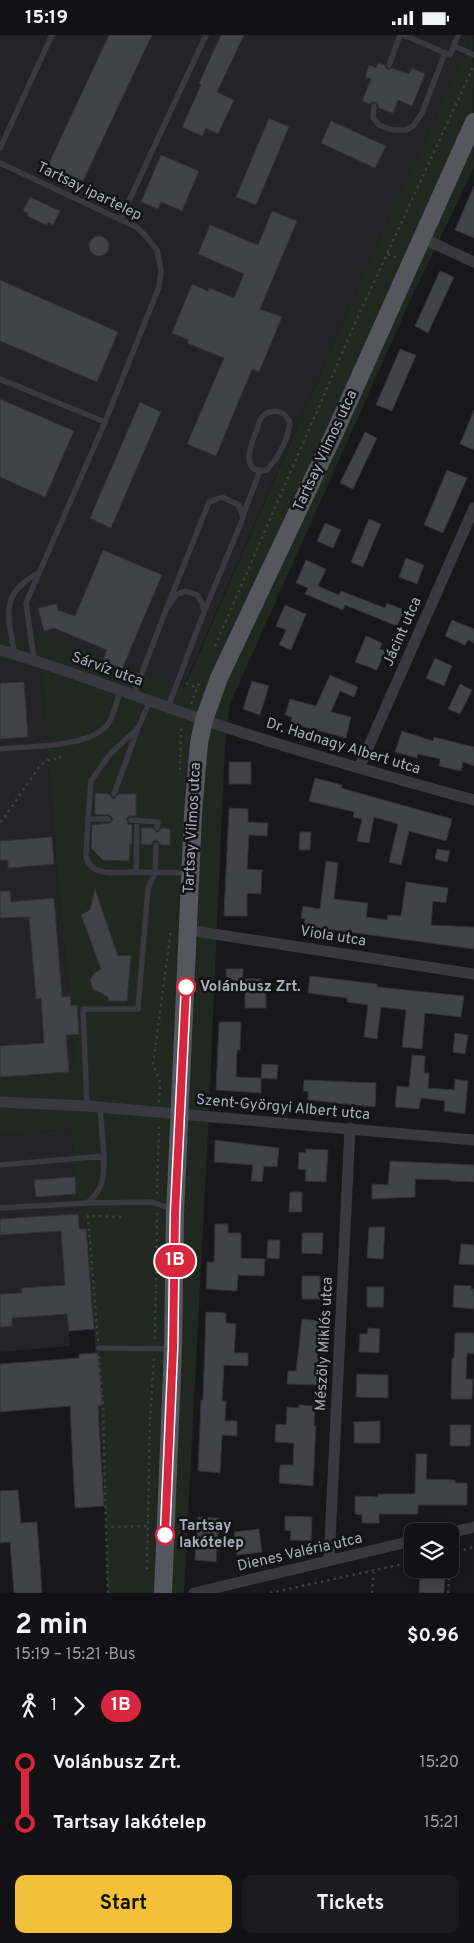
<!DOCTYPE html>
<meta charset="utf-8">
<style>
:root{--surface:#121214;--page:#1b1b1d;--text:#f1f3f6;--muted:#9c9ea0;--line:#313234;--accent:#f3c137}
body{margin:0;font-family:Overpass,sans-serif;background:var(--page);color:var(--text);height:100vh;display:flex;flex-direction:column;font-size:19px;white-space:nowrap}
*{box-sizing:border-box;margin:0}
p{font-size:16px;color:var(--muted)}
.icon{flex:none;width:28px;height:28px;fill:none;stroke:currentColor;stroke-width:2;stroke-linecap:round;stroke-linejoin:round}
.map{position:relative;height:1558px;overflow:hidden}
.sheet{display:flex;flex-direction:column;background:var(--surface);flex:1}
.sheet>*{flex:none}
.badge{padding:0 10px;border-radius:16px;font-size:18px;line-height:32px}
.buttons{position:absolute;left:404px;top:1488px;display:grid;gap:10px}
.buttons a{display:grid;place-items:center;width:55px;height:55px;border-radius:10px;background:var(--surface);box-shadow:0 2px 8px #0003,0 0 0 1px var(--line);font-size:25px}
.map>.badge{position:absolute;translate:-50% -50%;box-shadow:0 0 0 2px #fff}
.legs{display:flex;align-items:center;gap:8px;height:55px;padding:0 15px;font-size:16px}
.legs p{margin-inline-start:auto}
.summary{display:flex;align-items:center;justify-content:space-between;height:85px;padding:0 15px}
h1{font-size:28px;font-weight:700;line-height:38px}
.button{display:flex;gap:10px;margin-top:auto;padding:10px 15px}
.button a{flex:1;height:58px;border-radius:10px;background:var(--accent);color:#111;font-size:20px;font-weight:700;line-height:58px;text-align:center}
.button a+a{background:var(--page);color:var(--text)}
ul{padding:0 15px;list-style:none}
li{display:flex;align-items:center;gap:18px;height:60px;font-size:19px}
li i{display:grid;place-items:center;width:8px;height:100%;margin:0 6px;background:currentColor}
li i::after{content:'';width:12px;height:12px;margin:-6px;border:4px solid;border-radius:50%;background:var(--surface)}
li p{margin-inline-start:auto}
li:first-child i{background:linear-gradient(#0000 50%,currentColor 0)}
li:last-child i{background:linear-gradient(currentColor 50%,#0000 0)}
.status{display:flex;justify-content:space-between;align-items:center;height:35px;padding:0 25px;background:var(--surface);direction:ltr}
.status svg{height:14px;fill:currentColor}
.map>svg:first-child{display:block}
.built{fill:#242427}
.green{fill:#202821}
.building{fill:#424347;stroke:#323236}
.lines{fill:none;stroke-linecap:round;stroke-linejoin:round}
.path{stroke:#3f4046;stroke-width:2.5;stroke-dasharray:2.5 4;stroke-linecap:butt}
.lane{stroke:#39393f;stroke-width:5.5}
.street{stroke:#39393f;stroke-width:11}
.primary{stroke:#55565e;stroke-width:18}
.line-1-casing{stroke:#fff;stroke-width:11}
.line-1{stroke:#d7263d;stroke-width:8}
.stop-1-dot{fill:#fff;stroke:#d7263d;stroke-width:2.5}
.labels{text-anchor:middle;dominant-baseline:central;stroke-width:5;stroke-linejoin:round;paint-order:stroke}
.street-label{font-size:15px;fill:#aaaeba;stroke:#131315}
.stop-label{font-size:15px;font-weight:bold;fill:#aaaeba;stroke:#131315;text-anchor:start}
</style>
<div class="status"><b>15:19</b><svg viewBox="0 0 49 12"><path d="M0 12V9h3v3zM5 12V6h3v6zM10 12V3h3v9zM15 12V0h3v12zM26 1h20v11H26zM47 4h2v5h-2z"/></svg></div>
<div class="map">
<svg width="474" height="1558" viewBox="0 0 474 1558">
<rect width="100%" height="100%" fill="#18181a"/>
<path class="built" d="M 0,0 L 473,0 L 361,245 L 183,653 L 46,600 L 9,605 L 0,602 Z
M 0,624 L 42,635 L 57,839 L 76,1033 L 0,1039 Z
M 71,1094 L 78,1176 L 86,1194 L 94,1294 L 69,1296 L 70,1311 L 0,1317 L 0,1100 Z"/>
<path class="green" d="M 473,0 L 474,133 L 410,266 L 230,669 L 225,709 L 208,1097 L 184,1558 L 108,1558 L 106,1489 L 94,1294 L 86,1194 L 78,1176 L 71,1094 L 0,1100 L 0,1039 L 76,1033 L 57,839 L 42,635 L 0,624 L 0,602 L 9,605 L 46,600 L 184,653 L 361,245 Z"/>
<path class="building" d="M 109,0 L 152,0 L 83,146 L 48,130 Z
M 221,0 L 244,0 L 217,57 L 234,65 L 218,99 L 206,93 L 202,101 L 182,92 L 201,50 L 199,48 Z
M 378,28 L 384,30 L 388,35 L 392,33 L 409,39 L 412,33 L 425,39 L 412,71 L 398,65 L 393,78 L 379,73 L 376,67 L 372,67 L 370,69 L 362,66 L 371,44 L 365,42 L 369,30 L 376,33 Z
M 269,83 L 289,92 L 256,170 L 236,162 Z
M 331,86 L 386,111 L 375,133 L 321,108 Z
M 161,120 L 199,136 L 182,176 L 161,167 L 158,174 L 141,167 Z
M 474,151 L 474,203 L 455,195 Z
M 30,162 L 60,176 L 53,190 L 48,187 L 47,190 L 27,181 L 28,178 L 23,176 Z
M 272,176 L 297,186 L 260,274 L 282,282 L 259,337 L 252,334 L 216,421 L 187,409 L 224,323 L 187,308 L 189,305 L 172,298 L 192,249 L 208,256 L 209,253 L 234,263 L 244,239 L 198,219 L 210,190 L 258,210 Z
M89 211a10 10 0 1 1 20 0a10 10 0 1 1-20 0Z
M 440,236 L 454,242 L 428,298 L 415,291 Z
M 0,245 L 118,297 L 97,347 L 0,306 Z
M 400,314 L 416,320 L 392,376 L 376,370 Z
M 0,364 L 74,396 L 45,462 L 0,442 Z
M 140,367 L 161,377 L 111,493 L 90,483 Z
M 474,375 L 474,415 L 460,409 Z
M 365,397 L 377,403 L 353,454 L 340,448 Z
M 447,435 L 467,443 L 443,498 L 424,490 Z
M 369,484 L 381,489 L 363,532 L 351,527 Z
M 325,488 L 341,495 L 333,513 L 317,506 Z
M 103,515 L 162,540 L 122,634 L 103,625 L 107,615 L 54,593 L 44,596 L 38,573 L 57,569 L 58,575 L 75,581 Z
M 406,523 L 424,530 L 417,549 L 399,542 Z
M 306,525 L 326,534 L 318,551 L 339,560 L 341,556 L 385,573 L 387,568 L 404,575 L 397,591 L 345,570 L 343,575 L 305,559 L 308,553 L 296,548 Z
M 285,570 L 306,579 L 291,615 L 279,610 L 286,595 L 276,591 Z
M 452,585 L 474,594 L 474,608 L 468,605 L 465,610 L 445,601 Z
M 366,601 L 382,608 L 380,614 L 385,616 L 377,635 L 355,627 Z
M 435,623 L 452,631 L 444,651 L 426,643 Z
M 330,640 L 358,652 L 354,662 L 340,656 L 331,677 L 351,682 L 346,703 L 290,688 L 292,682 L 285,680 L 290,664 L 316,671 Z
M 252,646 L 269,651 L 260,680 L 243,674 Z
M 24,647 L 28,702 L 0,704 L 0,648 Z
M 460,649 L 472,655 L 460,679 L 448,674 Z
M 402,696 L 433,706 L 434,702 L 474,712 L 474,731 L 463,727 L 461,736 L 439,731 L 440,724 L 418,719 L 417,723 L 395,717 Z
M 229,727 L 251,727 L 251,749 L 229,749 Z
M 315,743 L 342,750 L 341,753 L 452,784 L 446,806 L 409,796 L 401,830 L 389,827 L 398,789 L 374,782 L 369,808 L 357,806 L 362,784 L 353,782 L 354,777 L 309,766 Z
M 95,758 L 109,759 L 111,762 L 114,764 L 119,759 L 136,759 L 136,781 L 129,781 L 126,784 L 128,789 L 132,790 L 132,809 L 130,809 L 129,826 L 103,825 L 91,813 L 92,790 L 110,788 L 113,784 L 110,780 L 95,779 Z
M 229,773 L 248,774 L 248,787 L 268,788 L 267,801 L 249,800 L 247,834 L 262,835 L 261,859 L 247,858 L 247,881 L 224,881 Z
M 142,793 L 152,793 L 157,798 L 162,793 L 170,794 L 170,810 L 161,810 L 157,805 L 153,806 L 151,810 L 141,809 Z
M 300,797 L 311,797 L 310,815 L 299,815 Z
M 52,802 L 54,829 L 8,833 L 8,825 L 0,825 L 0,806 Z
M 437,814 L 450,816 L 447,827 L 435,824 Z
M 326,826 L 338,828 L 334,864 L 368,868 L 366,882 L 387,885 L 388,880 L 401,881 L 406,847 L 448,853 L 446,868 L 433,866 L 431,890 L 474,892 L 474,914 L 304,891 L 305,884 L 301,883 L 303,871 L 320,874 Z
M 95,854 L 118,921 L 131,920 L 127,966 L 109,966 L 108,962 L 93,954 L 90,945 L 94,938 L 101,934 L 81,880 L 90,875 Z
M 0,856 L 10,856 L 11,867 L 54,863 L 62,962 L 70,961 L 71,971 L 77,970 L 79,999 L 66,1000 L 69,1037 L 0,1042 L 0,1011 L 44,1008 L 41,963 L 36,964 L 29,882 L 0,883 Z
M 226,934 L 243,934 L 243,954 L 226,954 Z
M 310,941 L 377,949 L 377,952 L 464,961 L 461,982 L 425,978 L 422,1014 L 402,1012 L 406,975 L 381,972 L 377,1004 L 364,1002 L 368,970 L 347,967 L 347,963 L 308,958 Z
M 245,944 L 261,944 L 261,953 L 266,953 L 266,973 L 245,973 Z
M 219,987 L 241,987 L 240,1015 L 237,1015 L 236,1042 L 261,1043 L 261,1058 L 216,1055 Z
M 455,998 L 468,1000 L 465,1019 L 453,1017 Z
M 412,1020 L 425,1021 L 424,1038 L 429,1038 L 428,1053 L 454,1055 L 455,1044 L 468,1046 L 465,1079 L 444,1076 L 445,1066 L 421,1063 L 419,1074 L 395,1072 L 397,1051 L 409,1052 Z
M 262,1029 L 278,1030 L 277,1044 L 261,1043 Z
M 304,1045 L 376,1048 L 375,1072 L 308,1065 L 308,1056 L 303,1056 Z
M 215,1105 L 279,1113 L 277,1132 L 264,1131 L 262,1147 L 251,1146 L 253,1130 L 214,1127 Z
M 306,1114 L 328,1115 L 326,1147 L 305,1146 L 306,1135 L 298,1134 L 299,1117 L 306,1118 Z
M 390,1126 L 474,1130 L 474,1147 L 451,1146 L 451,1145 L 415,1144 L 415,1162 L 372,1164 L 372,1149 L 388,1150 Z
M 75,1142 L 76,1159 L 36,1162 L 34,1145 Z
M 290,1157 L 302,1157 L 302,1177 L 289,1177 Z
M 78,1179 L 79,1194 L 86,1194 L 94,1294 L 69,1296 L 67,1279 L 12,1283 L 12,1291 L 0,1292 L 0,1259 L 22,1258 L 22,1253 L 65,1250 L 61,1196 L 0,1200 L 0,1184 Z
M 215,1189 L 228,1189 L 228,1198 L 241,1198 L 241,1223 L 265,1224 L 264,1241 L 238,1240 L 237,1256 L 206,1254 L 207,1227 L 214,1227 Z
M 369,1192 L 385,1192 L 383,1224 L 367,1223 Z
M 302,1198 L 323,1198 L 322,1219 L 302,1218 Z
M 268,1205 L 280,1205 L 279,1224 L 267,1223 Z
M 461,1209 L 474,1210 L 474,1230 L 459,1229 Z
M 302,1241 L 320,1241 L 320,1264 L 302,1264 Z
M 454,1250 L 471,1251 L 471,1254 L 474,1254 L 474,1274 L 453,1272 Z
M 367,1252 L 384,1252 L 383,1272 L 367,1272 Z
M 206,1277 L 226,1278 L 226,1288 L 236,1289 L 234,1318 L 248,1318 L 248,1331 L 224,1330 L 222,1366 L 226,1366 L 225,1386 L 237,1386 L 237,1401 L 222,1400 L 220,1438 L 198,1436 L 201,1365 L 203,1365 Z
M 302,1284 L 320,1286 L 317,1323 L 319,1323 L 318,1350 L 287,1349 L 288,1336 L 296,1336 Z
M 368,1293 L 380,1294 L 379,1318 L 359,1317 L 360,1299 L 367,1299 Z
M 455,1298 L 474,1298 L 474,1319 L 467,1318 L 466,1344 L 473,1344 L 472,1364 L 451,1364 L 452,1323 L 454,1323 Z
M 98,1318 L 102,1370 L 98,1371 L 104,1471 L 75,1473 L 70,1371 L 0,1377 L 0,1329 L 79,1323 L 79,1319 Z
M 357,1339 L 388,1340 L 388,1363 L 356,1362 Z
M 299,1370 L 315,1371 L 314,1391 L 316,1391 L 313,1451 L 279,1448 L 280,1430 L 293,1430 L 294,1408 L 275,1407 L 276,1389 L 286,1390 L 287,1372 L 299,1373 Z
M 380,1386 L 380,1408 L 354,1408 L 354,1387 Z
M 450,1390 L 471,1390 L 470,1411 L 450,1411 Z
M 416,1419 L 427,1419 L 426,1444 L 455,1445 L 455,1448 L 467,1448 L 467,1470 L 418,1470 L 418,1479 L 379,1479 L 379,1488 L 362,1488 L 362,1480 L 355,1479 L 355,1461 L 378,1462 L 378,1459 L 415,1459 Z
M 18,1455 L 21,1488 L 37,1487 L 42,1558 L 14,1558 L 10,1507 L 0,1508 L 0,1456 Z
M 285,1481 L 312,1482 L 311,1506 L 290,1505 L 291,1496 L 285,1495 Z
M 198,1482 L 219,1483 L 216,1527 L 195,1525 Z
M 259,1494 L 262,1517 L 237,1520 L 234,1497 Z
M 420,1539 L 445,1542 L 444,1558 L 419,1558 Z"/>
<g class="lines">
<path class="path" d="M 388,219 L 398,223
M 215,611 L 357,284 L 474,30
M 186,648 L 197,653
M 191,669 L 199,648
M 180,735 L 181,696 L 183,690
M 0,786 L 2,786 L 39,732 L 48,725 L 60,723 L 60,717
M 159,1067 L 160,1047 L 153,1029 L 171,895
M 157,1159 L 159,1090
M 155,1304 L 157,1177
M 98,1306 L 88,1181 L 121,1182
M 99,1321 L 103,1370 L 106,1492
M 451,1518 L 474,1512
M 147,1534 L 150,1384 L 154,1322
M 108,1558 L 106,1492 L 148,1491
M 270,1558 L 412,1527
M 372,1558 L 374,1537
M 448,1558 L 451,1518"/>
<path class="lane" d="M 404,0 L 450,20 L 458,0
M 454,11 L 474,20
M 389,30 L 400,0
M 374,71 L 373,82 L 379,90 L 393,95 L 406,95 L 413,91 L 422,78 L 445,18
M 0,113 L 52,0
M 0,128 L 136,192 L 143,198 L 157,215 L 161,235 L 159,252 L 105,387 L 26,568 L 34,625
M 120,185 L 206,0
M 0,344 L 105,387
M 277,376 L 284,379 L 290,387 C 288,405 279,421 267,435 C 240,440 250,411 256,397 C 258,393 259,385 262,382 C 266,377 272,376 277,376 Z
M 243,480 L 260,436
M 166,575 L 209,467 L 222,462 L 239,470 L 243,483 L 204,577
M 15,619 C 7,581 0,557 39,538
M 133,661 L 166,575 L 176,560 L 185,556 L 197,560 L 202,568 L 204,577 L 168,672
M 0,714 C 28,711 90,713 108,689 C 114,680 117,667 120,656
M 114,759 L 138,693 L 150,666
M 88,784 L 91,746 L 110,719 L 138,693
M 108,784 L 88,784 L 86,822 C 92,843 118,837 136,837
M 131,785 L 158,787 L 157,793
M 137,785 L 136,837 L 189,838
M 87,1071 L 83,974 L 138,974 L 148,853 L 155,838 L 156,810
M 0,1130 L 104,1121 L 100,1072
M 87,1168 C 104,1155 104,1141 104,1121
M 0,1173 L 87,1168 L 152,1167 L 169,1173 L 173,1176
M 99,1313 L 172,1314"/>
<path class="street" d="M 422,203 L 474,227
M 0,615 C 74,636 146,666 219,690 C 303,718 389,742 474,765
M 359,733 L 474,473
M 188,895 L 474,939
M 0,1067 L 87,1071 L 474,1105
M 450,1498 L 474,1492
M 329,1526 L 350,1093
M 194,1558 L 412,1506"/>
<path class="primary" d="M 163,1558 L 173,1314 L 175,1179 L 193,779 L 199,708 L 204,685 L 219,643 L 335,397 L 474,87"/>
</g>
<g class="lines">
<defs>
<path id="line-1" d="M 165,1500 L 173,1314 L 175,1179 L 186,952"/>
</defs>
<use href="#line-1" class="line-1-casing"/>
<use href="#line-1" class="line-1"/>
</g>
<g class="stop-1-dot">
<circle cx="186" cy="952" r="9"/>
<circle cx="165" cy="1500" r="9"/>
</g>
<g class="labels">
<g class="street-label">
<text transform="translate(89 157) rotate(26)">Tartsay ipartelep</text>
<text transform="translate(326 416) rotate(-65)">Tartsay Vilmos utca</text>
<text transform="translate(403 597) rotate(-66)">Jácint utca</text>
<text transform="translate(107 635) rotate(20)">Sárvíz utca</text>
<text transform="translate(343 712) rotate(17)">Dr. Hadnagy Albert utca</text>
<text transform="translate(193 793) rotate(-87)">Tartsay Vilmos utca</text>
<text transform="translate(333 902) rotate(9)">Viola utca</text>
<text transform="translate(283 1073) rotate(5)">Szent-Györgyi Albert utca</text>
<text transform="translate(325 1309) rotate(-87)">Mészöly Miklós utca</text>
<text transform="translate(300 1518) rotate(-13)">Dienes Valéria utca</text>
</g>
<g class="stop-label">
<text x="200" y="952">Volánbusz Zrt.</text>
<text x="179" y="1491">Tartsay<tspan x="179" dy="17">lakótelep</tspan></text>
</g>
</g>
</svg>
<div class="buttons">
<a><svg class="icon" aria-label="layers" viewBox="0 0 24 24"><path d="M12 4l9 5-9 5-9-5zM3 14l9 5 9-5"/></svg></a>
</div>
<b class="badge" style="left:175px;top:1226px;background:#d7263d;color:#fff">1B</b>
</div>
<section class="sheet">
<div class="summary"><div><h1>2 min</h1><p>15:19 – 15:21 · Bus</p></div><b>$0.96</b></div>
<div class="legs"><svg class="icon" aria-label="walk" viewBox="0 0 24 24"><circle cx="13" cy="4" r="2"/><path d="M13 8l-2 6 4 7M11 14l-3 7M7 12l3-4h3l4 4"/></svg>1<svg class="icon" aria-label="forward" viewBox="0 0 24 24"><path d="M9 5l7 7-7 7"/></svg><b class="badge" style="background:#d7263d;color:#fff">1B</b></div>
<ul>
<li><i style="color:#d7263d"></i><b>Volánbusz Zrt.</b><p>15:20</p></li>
<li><i style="color:#d7263d"></i><b>Tartsay lakótelep</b><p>15:21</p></li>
</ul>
<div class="button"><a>Start</a><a>Tickets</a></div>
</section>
